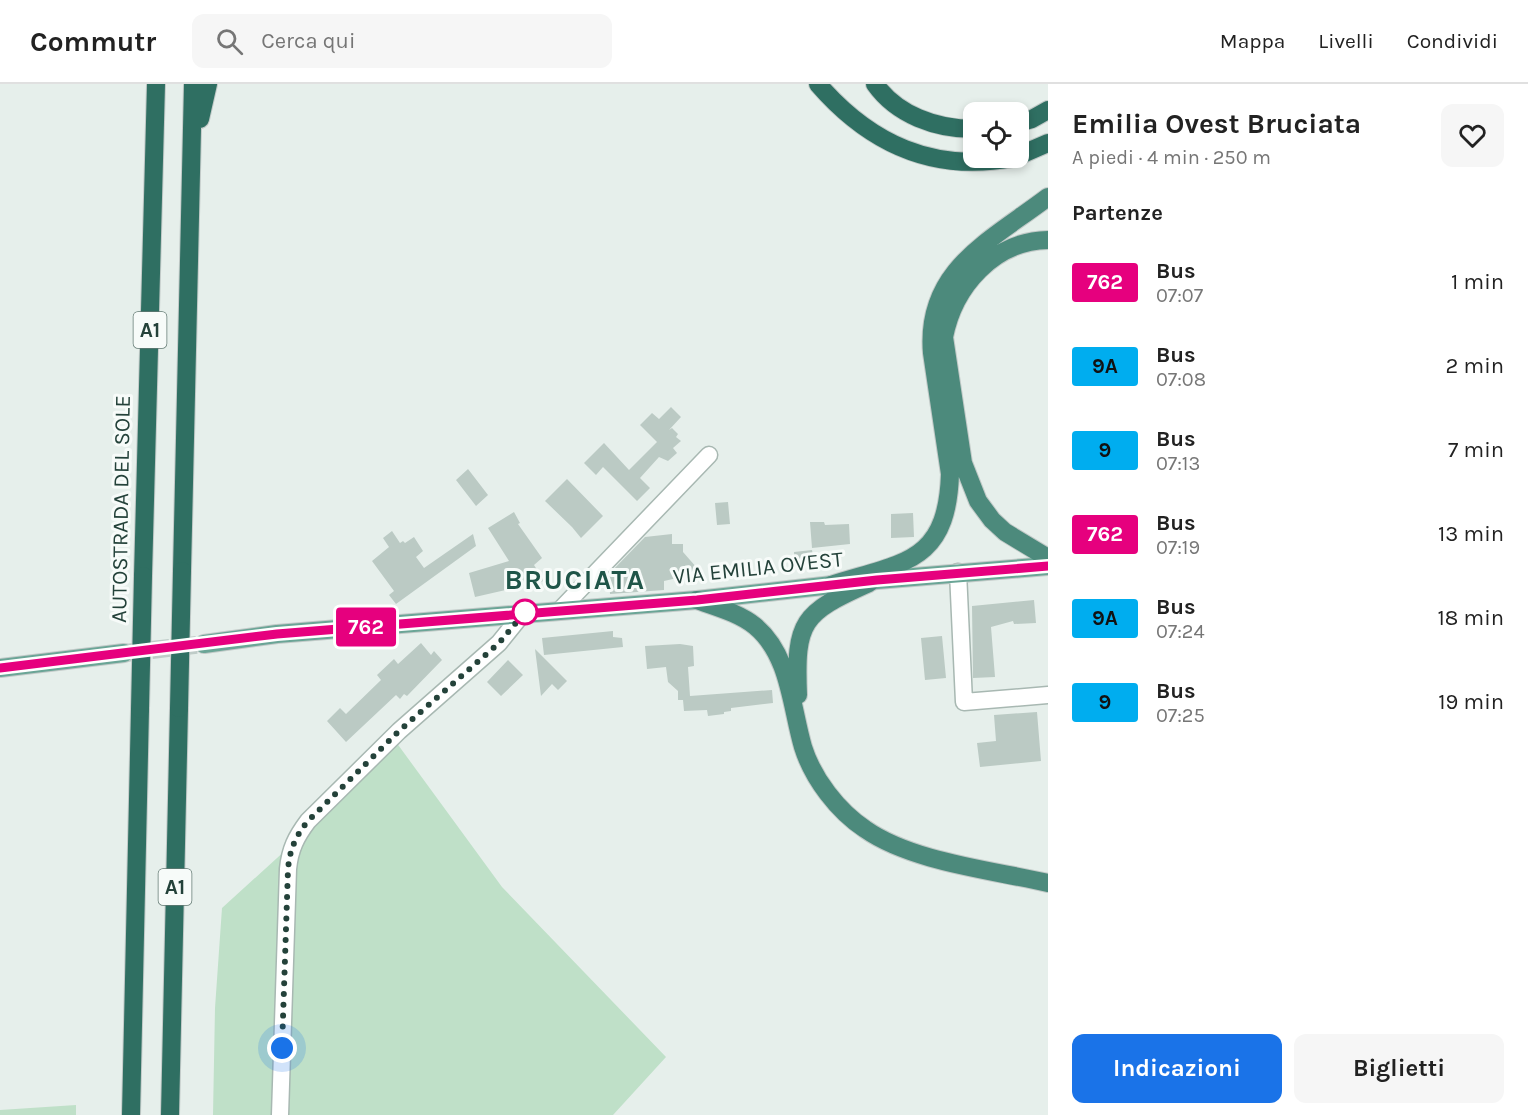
<!DOCTYPE html>
<html lang="it">
<meta charset="utf-8">
<style>
:root{--surface:#fff;--page:#f6f6f6;--text:#222;--muted:#767676;--line:#e0e0e0;--accent:#1a73e8}
body{margin:0;font-family:Karla,sans-serif;background:var(--page);color:var(--text);height:100vh;display:flex;flex-direction:column;font-size:22px;white-space:nowrap}
*{box-sizing:border-box;margin:0}
p{font-size:20px;color:var(--muted)}
.icon{flex:none;width:33px;height:33px;fill:none;stroke:currentColor;stroke-width:2;stroke-linecap:round;stroke-linejoin:round}
.map{position:relative;flex:1;overflow:hidden}
.details{display:flex;flex-direction:column;background:var(--surface);width:480px}
.details>*{flex:none}
.badge{padding:0 12px;border-radius:4px;font-size:21px;line-height:39px}
.buttons{position:absolute;left:963px;top:18px;display:grid;gap:12px}
.buttons a{display:grid;place-items:center;width:66px;height:66px;border-radius:12px;background:var(--surface);box-shadow:0 3px 9px #0003;font-size:30px}
.you{position:absolute;width:30px;height:30px;margin:-15px;border:4px solid #fff;border-radius:50%;background:#1a73e8;box-shadow:0 0 0 9px #1a73e833}
.map>.badge{position:absolute;translate:-50% -50%;box-shadow:0 0 0 3px #fff}
h2{padding:0 24px;font-size:22px;line-height:54px}
.round{display:grid;place-items:center;flex:none;width:63px;height:63px;border-radius:12px;background:var(--page)}
.overview{display:flex;align-items:center;justify-content:space-between;height:102px;padding:0 24px}
h1{font-size:28px;font-weight:700;line-height:45px}
.button{display:flex;gap:12px;margin-top:auto;padding:12px 24px}
.button a{flex:1;height:69px;border-radius:12px;background:var(--accent);color:#fff;font-size:24px;font-weight:700;line-height:69px;text-align:center}
.button a+a{background:var(--page);color:var(--text)}
ul{padding:0;list-style:none}
li{display:flex;align-items:center;gap:18px;height:84px;padding:0 24px}
li div{flex:1}
li b{display:block;font-size:22px}
li em{font-style:normal}
li .badge{min-width:66px;font-weight:700;text-align:center}
header{display:flex;align-items:center;gap:36px;box-sizing:border-box;height:84px;padding:0 30px;background:var(--surface);border-bottom:2px solid var(--line)}
header strong{font-size:28px}
nav{display:flex;gap:33px;margin-inline-start:auto;font-size:21px}
.search{width:420px;height:54px;background:var(--page);display:flex;align-items:center;gap:15px;box-sizing:border-box;padding:0 21px;border-radius:12px;color:var(--muted);font-size:22px}
main{display:flex;flex:1;min-height:0}
.map>svg:first-child{display:block}
.green{fill:#bfe0c8}
.building{fill:#bbcac4}
.lines{fill:none;stroke-linecap:round;stroke-linejoin:round}
.primary-tunnel{stroke:#bfccc8;stroke-width:18;stroke-dasharray:18 9;stroke-linecap:butt}
.minor-casing{stroke:#a8b8b2;stroke-width:19}
.primary-casing{stroke:#c2cac8;stroke-width:20}
.trunk-casing{stroke:#c2cac8;stroke-width:20}
.motorway-casing{stroke:#c2cac8;stroke-width:20}
.minor{stroke:#fff;stroke-width:16}
.primary{stroke:#6aa596;stroke-width:18}
.trunk{stroke:#4c8a7c;stroke-width:18}
.motorway{stroke:#2f6f62;stroke-width:18}
.motorway-bridge-casing{stroke:#c2cac8;stroke-width:20;stroke-linecap:butt}
.motorway-bridge{stroke:#2f6f62;stroke-width:18}
.line-casing{stroke:#fff;stroke-width:14}
.line{stroke:#e6007e;stroke-width:9}
.walk{stroke:#24423a;stroke-width:6;stroke-dasharray:0 10.8}
.stop-dot{fill:#fff;stroke:#e6007e;stroke-width:3}
.labels{text-anchor:middle;dominant-baseline:central;stroke-width:6;stroke-linejoin:round;paint-order:stroke}
.shield{fill:#f7fbf9;stroke:#637a73;stroke-width:1.5}
.shield-label{font-size:21px;font-weight:bold;fill:#24423a}
.street-label{font-size:22px;fill:#24423a;stroke:#f7fbf9}
.district-label{font-size:28px;font-weight:bold;letter-spacing:1.5px;fill:#1f5548;stroke:#f7fbf9}
</style>
<header>
<strong>Commutr</strong>
<div class="search"><svg class="icon" aria-label="search" viewBox="0 0 24 24"><circle cx="10" cy="10" r="6"/><path d="M15 15l6 6"/></svg>Cerca qui</div>
<nav><a>Mappa</a><a>Livelli</a><a>Condividi</a></nav>
</header>
<main>
<div class="map">
<svg width="1048" height="1031" viewBox="0 0 1048 1031">
<rect width="100%" height="100%" fill="#e6efeb"/>
<path class="green" d="M 396,658 L 502,803 L 666,973 L 613,1031 L 213,1031 L 215,924 L 222,824 L 288,764 Z
M 76,1021 L 76,1031 L 0,1031 L 0,1026 Z"/>
<path class="building" d="M 671,323 L 681,333 L 669,346 L 672,344 L 678,350 L 676,353 L 681,357 L 673,364 L 677,369 L 668,377 L 659,373 L 640,394 L 650,404 L 637,417 L 603,383 L 596,391 L 584,379 L 604,359 L 629,386 L 657,358 L 640,341 L 652,329 L 659,335 Z
M 468,385 L 488,411 L 476,422 L 456,396 Z
M 567,395 L 603,432 L 581,454 L 572,443 L 545,417 Z
M 728,418 L 730,440 L 717,441 L 715,419 Z
M 514,428 L 520,439 L 518,440 L 542,474 L 534,481 L 544,497 L 475,513 L 469,489 L 509,477 L 488,444 Z
M 913,429 L 914,453 L 891,454 L 891,430 Z
M 810,438 L 824,438 L 825,441 L 849,440 L 850,460 L 812,464 Z
M 392,447 L 400,459 L 403,457 L 405,459 L 414,453 L 423,467 L 416,473 L 424,484 L 473,450 L 476,462 L 396,520 L 389,511 L 394,507 L 372,477 L 389,463 L 383,454 Z
M 672,450 L 672,460 L 683,460 L 683,468 L 697,484 L 686,492 L 664,497 L 664,506 L 610,510 L 609,490 L 645,453 Z
M 812,466 L 814,479 L 795,481 L 794,468 Z
M 1034,516 L 1036,539 L 1014,540 L 1013,537 L 991,543 L 995,593 L 973,594 L 972,522 Z
M 613,547 L 613,553 L 622,554 L 623,563 L 544,571 L 542,554 Z
M 942,552 L 946,594 L 925,596 L 921,554 Z
M 421,559 L 431,571 L 434,567 L 442,576 L 407,612 L 404,610 L 400,615 L 396,611 L 346,658 L 327,637 L 340,624 L 346,630 L 381,596 L 377,591 L 394,575 L 398,580 Z
M 680,560 L 693,562 L 694,582 L 688,583 L 690,612 L 772,606 L 773,619 L 731,624 L 731,627 L 724,628 L 724,630 L 708,632 L 707,626 L 684,627 L 683,616 L 678,616 L 678,607 L 668,598 L 666,583 L 647,585 L 645,562 Z
M 535,565 L 567,597 L 558,606 L 552,600 L 541,612 Z
M 508,576 L 523,591 L 501,612 L 487,598 Z
M 1037,628 L 1041,677 L 980,683 L 977,659 L 996,657 L 994,631 Z"/>
<g class="lines">
<path class="primary-tunnel" d="M 125,569 L 204,560"/>
<defs>
<path id="minor" d="M 958,488 L 964,618 L 1048,611
M 560,526 L 709,371
M 280,1031 L 288,785 C 290,765 296,753 308,737 L 399,647 L 499,559 L 524,528"/>
<path id="primary" d="M 204,560 L 277,550 L 697,516 L 877,496 L 1048,482
M 0,584 L 124,569"/>
<path id="trunk" d="M 1048,156 C 994,157 954,202 944,253 L 963,379 L 978,417 L 992,436 L 1005,448 L 1048,474
M 831,501 C 903,478 947,480 950,390 L 932,269 C 925,186 990,157 1048,113
M 697,516 C 716,523 739,529 755,542 C 790,571 791,622 803,663 C 813,695 838,727 865,745 C 912,778 992,786 1048,799
M 798,611 C 795,537 802,529 869,499"/>
<path id="motorway" d="M 818,0 C 870,60 933,89 1013,74
M 875,0 C 897,31 936,45 974,45
M 200,35 L 208,0
M 1018,39 L 1032,35 L 1048,26
M 1018,72 L 1048,59
M 182,487 L 193,0
M 143,492 L 156,0
M 131,1031 L 140,625
M 170,1031 L 179,624"/>
</defs>
<use href="#minor" class="minor-casing"/>
<use href="#primary" class="primary-casing"/>
<use href="#trunk" class="trunk-casing"/>
<use href="#motorway" class="motorway-casing"/>
<use href="#minor" class="minor"/>
<use href="#primary" class="primary"/>
<use href="#trunk" class="trunk"/>
<use href="#motorway" class="motorway"/>
<defs>
<path id="motorway-bridge" d="M 179,624 L 182,487
M 140,625 L 143,492"/>
</defs>
<use href="#motorway-bridge" class="motorway-bridge-casing"/>
<use href="#motorway-bridge" class="motorway-bridge"/>
</g>
<g class="lines">
<defs>
<path id="line" d="M 0,584 L 277,550 L 697,516 L 877,496 L 1048,482"/>
</defs>
<use href="#line" class="line-casing"/>
<use href="#line" class="line"/>
<path class="walk" d="M 282,964 L 288,785 C 290,765 295,753 308,737 L 399,647 L 499,559 L 525,528"/>
</g>
<circle class="stop-dot" cx="525" cy="528" r="12"/>
<g class="labels">
<g class="shield">
<rect x="133.5" y="228" width="33" height="36" rx="4.5"/>
<rect x="158.5" y="785" width="33" height="36" rx="4.5"/>
</g>
<g class="shield-label">
<text x="150" y="246">A1</text>
<text x="175" y="803">A1</text>
</g>
<g class="street-label">
<text transform="translate(121 425) rotate(-89)">AUTOSTRADA DEL SOLE</text>
<text transform="translate(758 484) rotate(-6)">VIA EMILIA OVEST</text>
</g>
<g class="district-label">
<text x="575" y="495">BRUCIATA</text>
</g>
</g>
</svg>
<div class="buttons">
<a><svg class="icon" aria-label="locate" viewBox="0 0 24 24"><circle cx="12" cy="12" r="6"/><path d="M12 2v4M12 18v4M2 12h4M18 12h4"/></svg></a>
</div>
<div class="you" style="left:282px;top:964px"></div>
<b class="badge" style="left:366px;top:543px;background:#e6007e;color:#fff">762</b>
</div>
<section class="details">
<div class="overview"><div><h1>Emilia Ovest Bruciata</h1><p>A piedi · 4 min · 250 m</p></div><a class="round"><svg class="icon" aria-label="heart" viewBox="0 0 24 24"><path d="M12 20l-8-8c-3-5 5-10 8-4 3-6 11-1 8 4z"/></svg></a></div>
<h2>Partenze</h2>
<ul>
<li><span class="badge" style="background:#e6007e;color:#fff">762</span><div><b>Bus</b><p>07:07</p></div><em>1 min</em></li>
<li><span class="badge" style="background:#00adef;color:#111">9A</span><div><b>Bus</b><p>07:08</p></div><em>2 min</em></li>
<li><span class="badge" style="background:#00adef;color:#111">9</span><div><b>Bus</b><p>07:13</p></div><em>7 min</em></li>
<li><span class="badge" style="background:#e6007e;color:#fff">762</span><div><b>Bus</b><p>07:19</p></div><em>13 min</em></li>
<li><span class="badge" style="background:#00adef;color:#111">9A</span><div><b>Bus</b><p>07:24</p></div><em>18 min</em></li>
<li><span class="badge" style="background:#00adef;color:#111">9</span><div><b>Bus</b><p>07:25</p></div><em>19 min</em></li>
</ul>
<div class="button"><a>Indicazioni</a><a>Biglietti</a></div>
</section>
</main>
